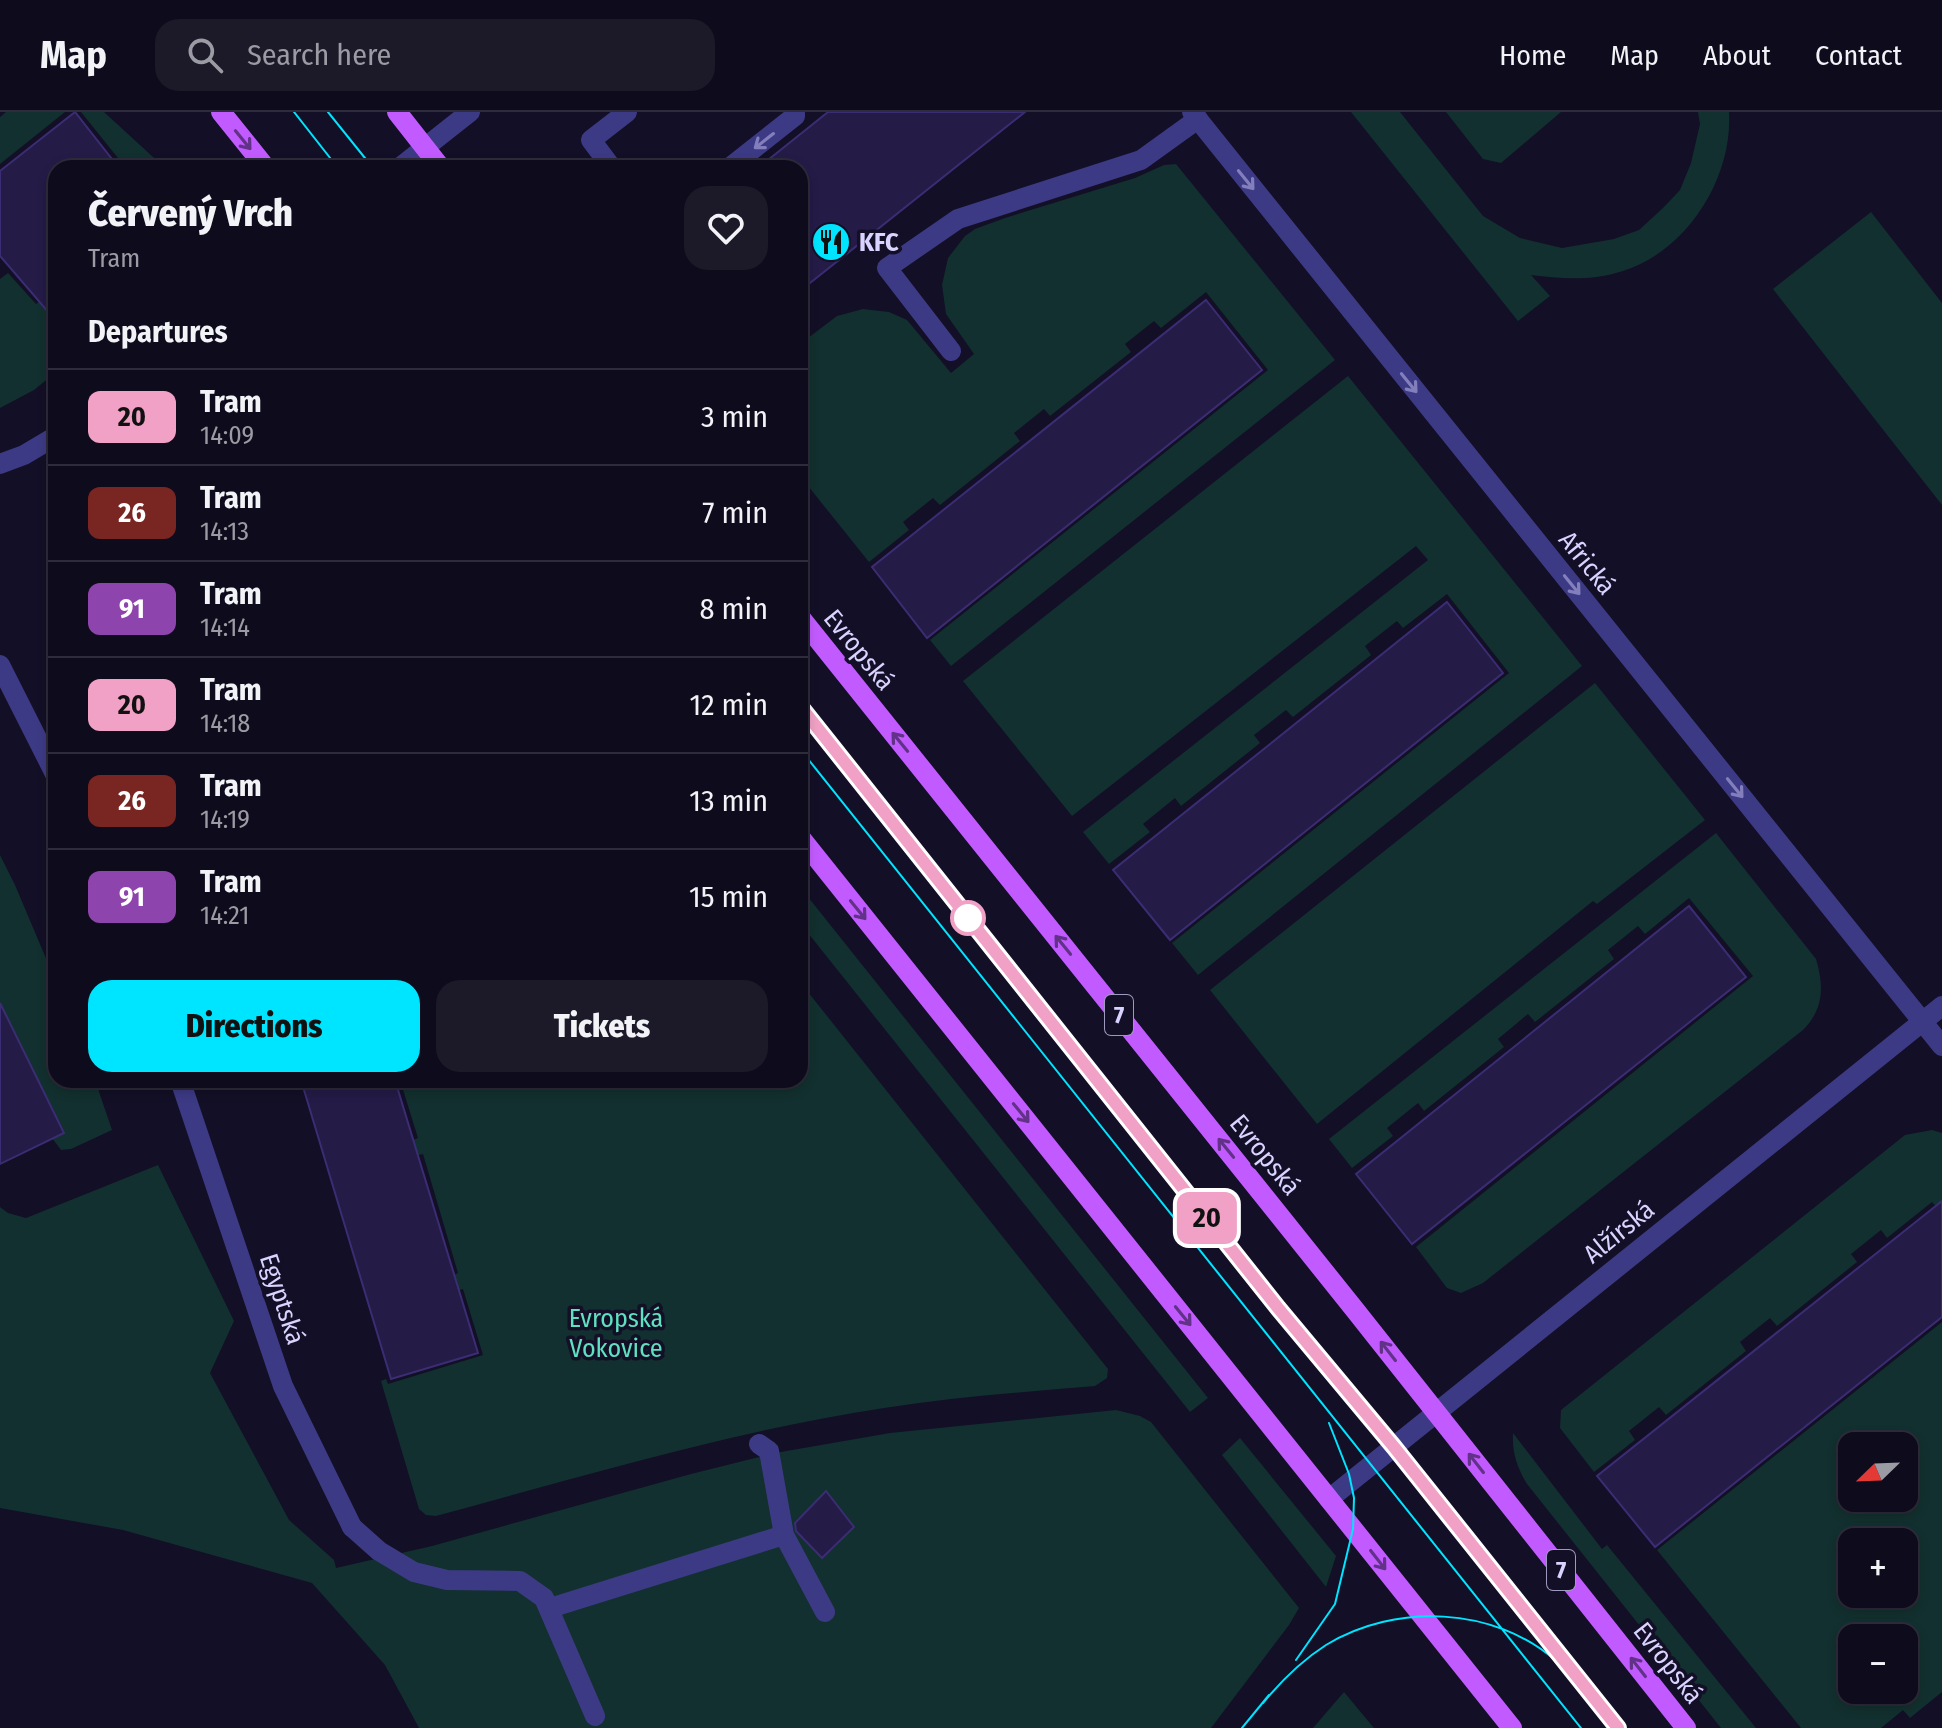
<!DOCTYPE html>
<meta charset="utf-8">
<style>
:root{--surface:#0e0b1c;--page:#1c1929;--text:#f1f3f6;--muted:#9b9ba3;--line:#2e2b3b;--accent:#00e5ff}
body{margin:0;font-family:"Fira Sans Condensed",sans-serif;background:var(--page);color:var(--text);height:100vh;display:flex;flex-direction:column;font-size:30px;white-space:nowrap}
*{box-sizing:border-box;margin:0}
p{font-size:26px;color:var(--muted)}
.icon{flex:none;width:44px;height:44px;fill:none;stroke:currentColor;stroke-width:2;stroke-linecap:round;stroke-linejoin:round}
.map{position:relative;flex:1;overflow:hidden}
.side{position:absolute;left:48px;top:48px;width:760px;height:928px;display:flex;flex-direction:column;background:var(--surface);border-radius:24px;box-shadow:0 4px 12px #0003,0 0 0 2px var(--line)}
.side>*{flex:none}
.badge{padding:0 16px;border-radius:12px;font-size:28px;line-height:52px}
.needle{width:52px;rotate:247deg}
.tools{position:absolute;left:1838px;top:1320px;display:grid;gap:16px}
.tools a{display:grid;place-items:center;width:80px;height:80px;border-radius:16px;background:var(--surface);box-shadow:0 4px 12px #0003,0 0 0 2px var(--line);font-size:40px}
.map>.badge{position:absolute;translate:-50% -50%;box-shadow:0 0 0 4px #fff}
h2{padding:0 40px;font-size:30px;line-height:72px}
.round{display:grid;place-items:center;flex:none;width:84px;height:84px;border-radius:24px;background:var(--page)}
.headline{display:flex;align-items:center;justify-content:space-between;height:136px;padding:0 40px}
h1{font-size:38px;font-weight:800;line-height:60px}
.action{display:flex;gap:16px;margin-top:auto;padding:16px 40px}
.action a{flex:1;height:92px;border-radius:24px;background:var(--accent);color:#111;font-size:32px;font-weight:800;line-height:92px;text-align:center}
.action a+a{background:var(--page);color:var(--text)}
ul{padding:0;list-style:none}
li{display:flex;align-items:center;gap:24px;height:96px;padding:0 40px;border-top:2px solid var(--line)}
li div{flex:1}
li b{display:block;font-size:30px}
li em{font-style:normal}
li .badge{min-width:88px;font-weight:700;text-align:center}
header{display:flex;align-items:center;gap:48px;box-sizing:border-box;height:112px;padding:0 40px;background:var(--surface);border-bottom:2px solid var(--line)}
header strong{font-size:38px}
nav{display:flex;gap:44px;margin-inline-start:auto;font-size:28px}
.search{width:560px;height:72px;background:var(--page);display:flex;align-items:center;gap:20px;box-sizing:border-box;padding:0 28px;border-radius:24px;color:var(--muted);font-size:30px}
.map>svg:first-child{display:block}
.green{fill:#12302f;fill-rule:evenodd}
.building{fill:#241b47;stroke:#3b2d73;stroke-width:2}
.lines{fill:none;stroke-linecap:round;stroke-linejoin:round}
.service{stroke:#3d3a85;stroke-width:20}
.minor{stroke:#3d3a85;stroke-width:20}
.primary{stroke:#c25bff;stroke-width:20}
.tram{stroke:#00e5ff;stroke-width:2}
.oneway{stroke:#623188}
.oneway2{stroke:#837fbc}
.line-casing{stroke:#fff;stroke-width:18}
.line{stroke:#f1a1c5;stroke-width:12}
.stop-dot{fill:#fff;stroke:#f1a1c5;stroke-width:4}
.labels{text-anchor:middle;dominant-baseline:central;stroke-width:7;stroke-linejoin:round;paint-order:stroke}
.shield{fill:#130f26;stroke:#9e99be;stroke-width:2}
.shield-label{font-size:24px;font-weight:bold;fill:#d9d4ff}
.poi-label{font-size:26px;font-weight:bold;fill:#d9d4ff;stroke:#130f26;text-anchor:start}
.street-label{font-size:26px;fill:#d9d4ff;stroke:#130f26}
.park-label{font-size:26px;fill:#5fe0c0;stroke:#130f26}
</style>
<header>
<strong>Map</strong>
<div class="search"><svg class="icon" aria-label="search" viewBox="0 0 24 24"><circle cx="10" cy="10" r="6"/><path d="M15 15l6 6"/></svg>Search here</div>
<nav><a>Home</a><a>Map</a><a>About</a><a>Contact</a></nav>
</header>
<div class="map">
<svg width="1942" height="1616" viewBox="0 0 1942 1616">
<rect width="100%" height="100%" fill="#130f26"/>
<path class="green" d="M 6,0 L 65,0 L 0,52 L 0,5 Z
M 81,0 L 104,0 L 165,56 L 126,56 Z
M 1351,0 L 1400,0 L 1483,104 L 1520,126 L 1562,136 L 1614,127 L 1639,118 L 1663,96 L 1680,78 L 1691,51 L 1700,12 L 1698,0 L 1729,0 C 1733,66 1687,139 1623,159 C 1592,169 1562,167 1531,163 L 1550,184 L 1518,209 Z
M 1446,0 L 1561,0 L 1501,51 L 1483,47 Z
M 1176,52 L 1335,248 L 951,554 L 930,528 L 1268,258 L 1206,180 L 1161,216 L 1154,209 L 1125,232 L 1131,240 L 1050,304 L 1044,297 L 1014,321 L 1020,329 L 940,393 L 933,386 L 903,410 L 909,418 L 869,450 L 800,364 L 800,232 L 837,204 L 863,197 L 889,200 L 907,208 L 951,261 L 974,242 L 946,202 L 942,173 L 948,146 L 965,124 L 975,117 L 1005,106 L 1135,66 L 1164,53 Z
M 1871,100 L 1942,191 L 1942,393 L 1773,177 Z
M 8,161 L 36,192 L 56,177 L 56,260 L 34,278 L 0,296 L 0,167 Z
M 1348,264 L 1582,554 L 1198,863 L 1172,831 L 1509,561 L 1447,482 L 1403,516 L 1397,509 L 1365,534 L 1371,543 L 1293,605 L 1286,598 L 1254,623 L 1260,631 L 1181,694 L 1175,686 L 1143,712 L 1150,720 L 1109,752 L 1083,720 L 1428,448 L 1416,434 L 1072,704 L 963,569 Z
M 1595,571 L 1705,708 L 1597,792 L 1593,789 L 1317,1012 L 1210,878 Z
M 1716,721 L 1816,847 C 1824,874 1824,897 1803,918 L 1483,1171 L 1461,1181 L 1447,1176 L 1416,1135 L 1753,864 L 1689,786 L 1645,822 L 1638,814 L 1608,838 L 1614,847 L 1535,910 L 1528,902 L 1498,927 L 1504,935 L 1424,999 L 1418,991 L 1387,1016 L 1393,1024 L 1352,1056 L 1329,1027 Z
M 0,743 L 15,773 L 56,870 L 56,968 L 95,968 L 112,1018 L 71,1037 L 61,1038 L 52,1026 L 0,892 Z
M 800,775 L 1208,1286 L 1190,1300 L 800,811 Z
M 800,870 L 1108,1257 L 1107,1266 L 1095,1274 C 1025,1280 954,1285 884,1296 C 732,1319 584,1364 436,1404 L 426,1403 L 419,1397 L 381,1269 L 386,1267 L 388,1272 L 483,1243 L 463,1177 L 459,1178 L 454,1163 L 458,1161 L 423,1042 L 418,1043 L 413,1028 L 418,1026 L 400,968 L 800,968 Z
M 1932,1018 L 1942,1021 L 1942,1102 L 1932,1090 L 1887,1126 L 1881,1118 L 1851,1142 L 1857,1150 L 1777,1214 L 1770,1206 L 1740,1230 L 1746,1239 L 1666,1303 L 1659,1295 L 1629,1319 L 1635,1328 L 1594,1360 L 1560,1316 L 1561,1298 L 1905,1023 Z
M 158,1053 L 234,1209 L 210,1261 L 289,1408 L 334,1448 L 336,1456 L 432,1434 L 691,1362 L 775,1341 L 890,1321 L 1116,1298 L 1140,1304 L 1151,1310 L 1299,1496 L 1289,1513 L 1211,1616 L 419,1616 L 385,1553 L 312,1471 L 123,1418 L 0,1396 L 0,1095 L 8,1101 L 26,1106 ZM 825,1383 L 823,1444 L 805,1429 L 795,1414 L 806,1399 Z
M 1942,1210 L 1942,1580 L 1910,1606 L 1903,1598 L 1881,1616 L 1801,1616 L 1657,1438 ZM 1852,1334 L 1904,1334 L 1904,1386 L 1852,1386 ZM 1852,1430 L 1904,1430 L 1904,1482 L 1852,1482 ZM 1852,1526 L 1904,1526 L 1904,1578 L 1852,1578 Z
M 1513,1321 L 1602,1437 L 1607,1433 L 1756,1616 L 1721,1616 L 1527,1372 C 1517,1355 1512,1341 1513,1321 Z
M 1240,1326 L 1336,1444 L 1326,1475 L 1222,1343 Z
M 1344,1580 L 1374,1616 L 1313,1616 Z"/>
<path class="building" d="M 75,0 L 119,56 L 56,56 L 56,209 L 0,144 L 0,59 Z
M 828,0 L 1025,0 L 800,179 L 800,56 L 758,56 Z
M 1206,188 L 1262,258 L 927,526 L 872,455 Z
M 1447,490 L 1503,561 L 1170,828 L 1113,758 Z
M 1689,794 L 1746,865 L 1412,1132 L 1356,1062 Z
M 0,891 L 64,1021 L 0,1052 Z
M 301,968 L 395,968 L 478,1241 L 391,1267 Z
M 1942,1089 L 1942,1205 L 1655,1435 L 1597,1364 Z
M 826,1379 L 854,1415 L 822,1446 L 796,1419 L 795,1411 Z"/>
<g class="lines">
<path class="service" d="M 612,56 L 591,28 L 627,0
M 729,56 L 795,4 L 795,0
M 951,239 L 887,156 L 958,107 L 1141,48 L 1198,7
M 759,1332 L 769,1339 L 784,1423 L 825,1500
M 352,1415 L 379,1439 L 414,1460 L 447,1468 L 520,1469 L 544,1486 L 595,1604
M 550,1496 L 784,1423"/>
<path class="minor" d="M 1192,0 L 1942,934
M 399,56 L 470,0
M 0,352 L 24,343 L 56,324
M 0,553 L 56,664
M 180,968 L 283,1274 L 352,1415
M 1329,1387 L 1942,894"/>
<path class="primary" d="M 221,0 L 266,56
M 397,0 L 441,56
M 800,505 L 1355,1198 L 1686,1616
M 800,725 L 1512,1616"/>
<path class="tram" d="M 294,0 L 338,56
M 328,0 L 373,56
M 800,594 L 1278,1196 L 1394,1335 L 1618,1616
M 800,637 L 1581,1616
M 1296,1548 L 1335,1492 L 1353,1417 L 1354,1386 L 1349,1362 L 1329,1311
M 1263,1591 C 1282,1568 1301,1549 1326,1533 C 1395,1491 1494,1494 1556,1549
M 1242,1616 L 1269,1583"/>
</g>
<defs><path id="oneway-shaft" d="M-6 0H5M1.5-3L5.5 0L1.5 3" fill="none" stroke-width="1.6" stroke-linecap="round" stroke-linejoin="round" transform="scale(2)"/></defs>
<g class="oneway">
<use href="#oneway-shaft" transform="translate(243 28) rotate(51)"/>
<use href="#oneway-shaft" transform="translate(900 630) rotate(-129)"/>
<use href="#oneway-shaft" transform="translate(858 798) rotate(51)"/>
<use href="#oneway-shaft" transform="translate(1063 833) rotate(-129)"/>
<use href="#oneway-shaft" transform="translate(1021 1001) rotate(51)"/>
<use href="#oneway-shaft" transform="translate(1226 1036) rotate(-129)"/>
<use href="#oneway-shaft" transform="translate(1183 1204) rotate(51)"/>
<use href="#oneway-shaft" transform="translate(1388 1239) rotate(-128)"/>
<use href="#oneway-shaft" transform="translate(1476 1351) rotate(-128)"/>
<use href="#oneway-shaft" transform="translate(1378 1448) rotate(52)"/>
<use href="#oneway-shaft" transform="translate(1638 1555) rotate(-128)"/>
</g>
<g class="oneway2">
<use href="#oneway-shaft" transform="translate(764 29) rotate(142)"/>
<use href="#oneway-shaft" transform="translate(1246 68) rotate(51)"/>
<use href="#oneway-shaft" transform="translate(1409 271) rotate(51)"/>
<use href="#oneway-shaft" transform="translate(1572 473) rotate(51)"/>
<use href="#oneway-shaft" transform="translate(1735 676) rotate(51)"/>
</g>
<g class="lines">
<defs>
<path id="line" d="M 800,594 L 1278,1196 L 1394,1335 L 1618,1616"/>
</defs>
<use href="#line" class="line-casing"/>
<use href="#line" class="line"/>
</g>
<defs>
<symbol id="restaurant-disc" viewBox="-11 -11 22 22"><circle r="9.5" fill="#00e5ff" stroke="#130f26"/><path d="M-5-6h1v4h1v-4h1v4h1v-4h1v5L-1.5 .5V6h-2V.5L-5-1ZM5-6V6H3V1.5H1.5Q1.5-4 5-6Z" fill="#111"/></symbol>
</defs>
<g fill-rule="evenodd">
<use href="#restaurant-disc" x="809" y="108" width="44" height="44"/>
</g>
<circle class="stop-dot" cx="968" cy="806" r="16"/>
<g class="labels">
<g class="shield">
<rect x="1105" y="883" width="28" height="40" rx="6"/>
<rect x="1547" y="1438" width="28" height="40" rx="6"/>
</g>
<g class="shield-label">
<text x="1119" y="903">7</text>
<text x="1561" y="1458">7</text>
</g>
<g class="poi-label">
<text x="859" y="130">KFC</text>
</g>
<g class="street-label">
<text transform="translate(1587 451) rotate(51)">Africká</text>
<text transform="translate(859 538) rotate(51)">Evropská</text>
<text transform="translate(1265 1043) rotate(51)">Evropská</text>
<text transform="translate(1619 1120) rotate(-39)">Alžírská</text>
<text transform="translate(282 1187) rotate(72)">Egyptská</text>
<text transform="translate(1668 1551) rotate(52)">Evropská</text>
</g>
<g class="park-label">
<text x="616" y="1206">Evropská<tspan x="616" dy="30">Vokovice</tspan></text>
</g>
</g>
</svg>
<div class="tools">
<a><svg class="needle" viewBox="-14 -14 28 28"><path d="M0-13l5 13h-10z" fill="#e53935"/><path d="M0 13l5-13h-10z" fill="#9b9ba3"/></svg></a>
<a>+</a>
<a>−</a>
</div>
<b class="badge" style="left:1207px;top:1106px;background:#f1a1c5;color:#111">20</b>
<section class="side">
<div class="headline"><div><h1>Červený Vrch</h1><p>Tram</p></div><a class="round"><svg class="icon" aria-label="heart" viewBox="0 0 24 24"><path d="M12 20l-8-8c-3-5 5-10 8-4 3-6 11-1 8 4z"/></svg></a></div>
<h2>Departures</h2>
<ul>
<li><span class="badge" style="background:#f1a1c5;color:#111">20</span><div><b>Tram</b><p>14:09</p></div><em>3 min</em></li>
<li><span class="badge" style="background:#792522;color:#fff">26</span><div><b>Tram</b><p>14:13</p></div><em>7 min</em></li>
<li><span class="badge" style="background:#8e44ad;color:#fff">91</span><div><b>Tram</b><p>14:14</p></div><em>8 min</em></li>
<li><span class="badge" style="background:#f1a1c5;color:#111">20</span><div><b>Tram</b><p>14:18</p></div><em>12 min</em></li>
<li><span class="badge" style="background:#792522;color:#fff">26</span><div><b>Tram</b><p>14:19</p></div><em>13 min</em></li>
<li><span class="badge" style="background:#8e44ad;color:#fff">91</span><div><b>Tram</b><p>14:21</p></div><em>15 min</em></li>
</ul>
<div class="action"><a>Directions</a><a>Tickets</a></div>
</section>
</div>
